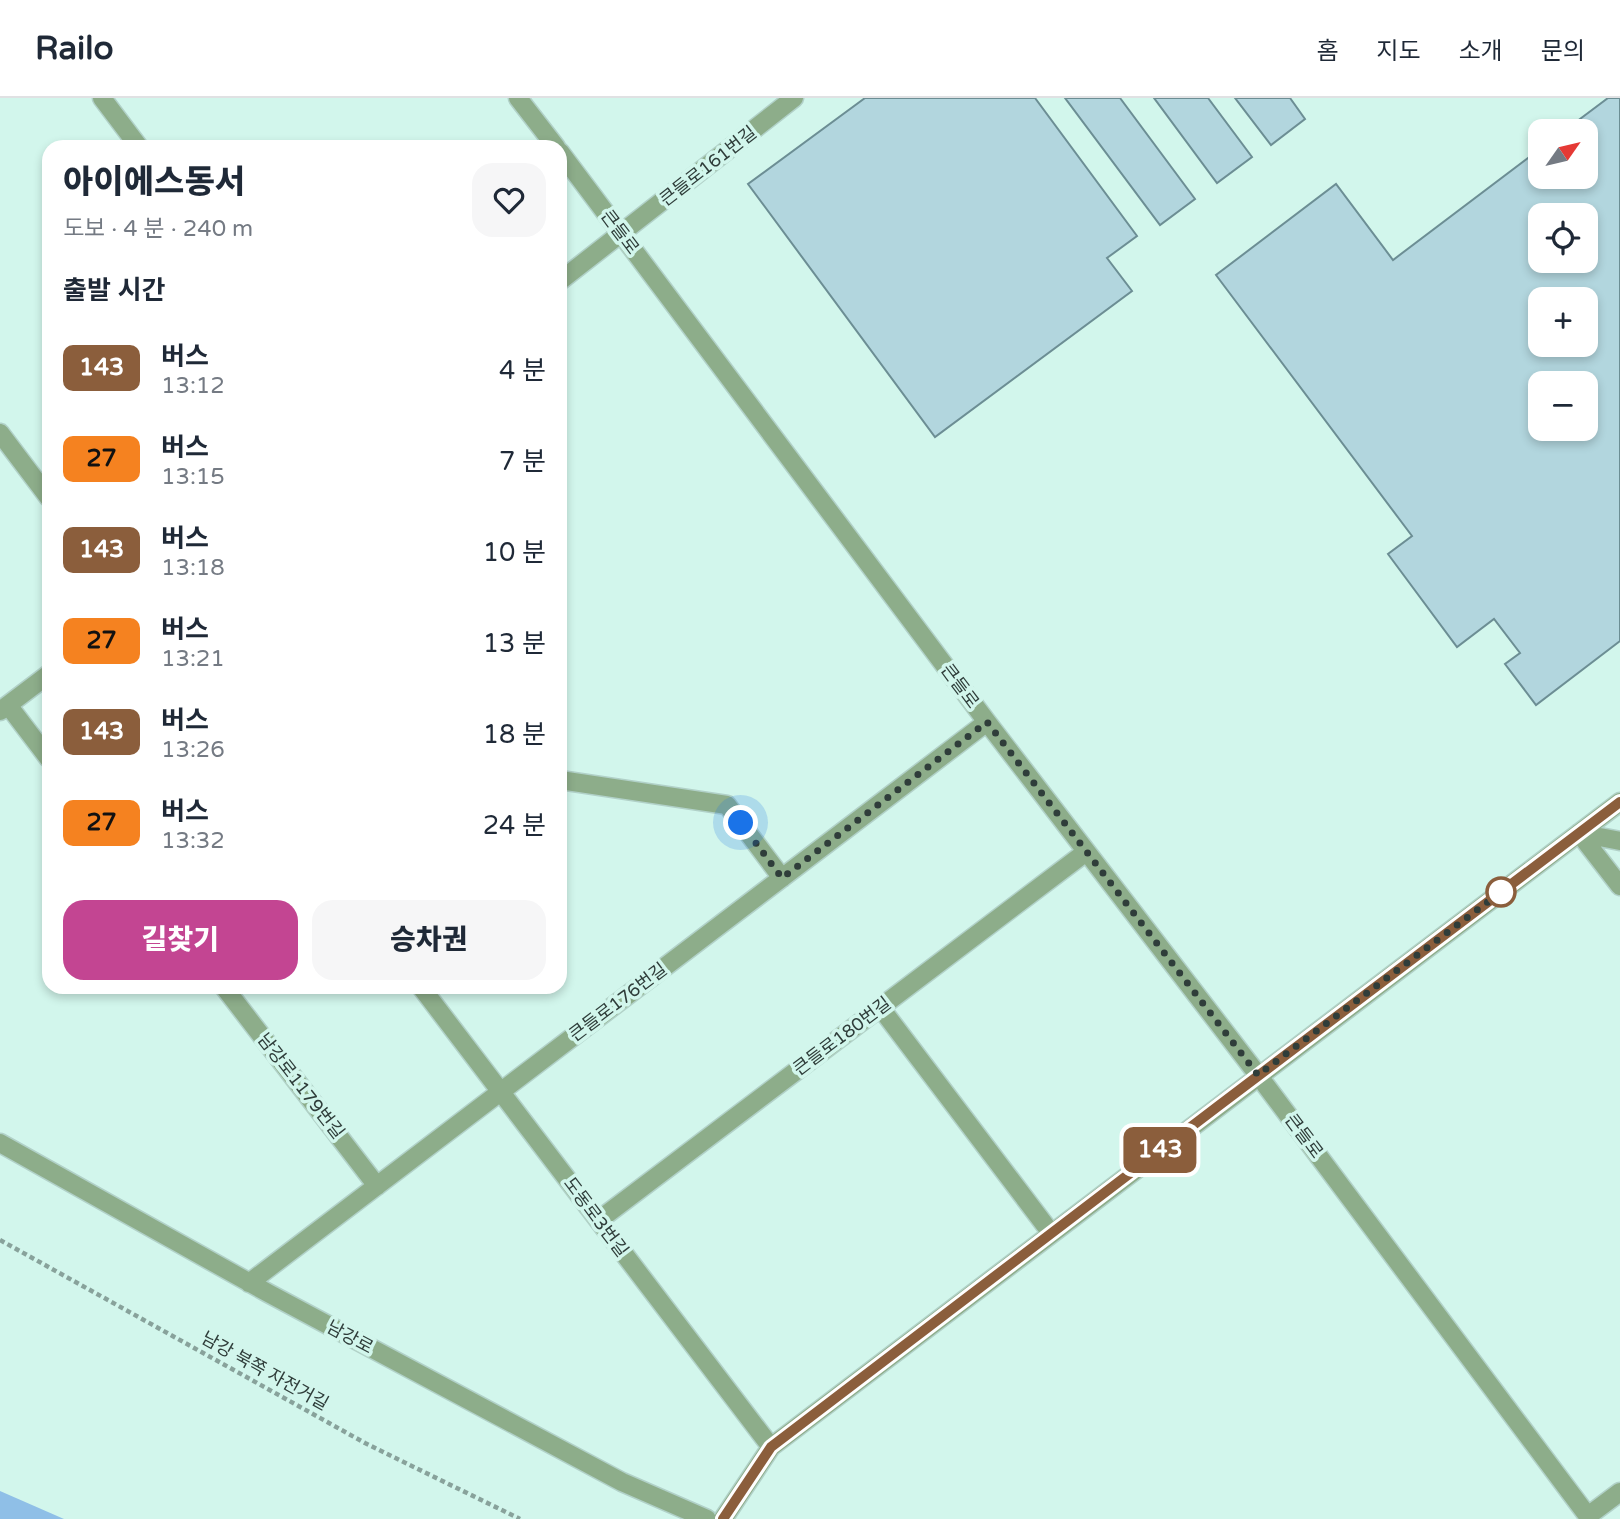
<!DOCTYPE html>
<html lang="ko">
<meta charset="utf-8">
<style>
:root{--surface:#fff;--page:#f6f6f7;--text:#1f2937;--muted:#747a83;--line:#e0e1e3;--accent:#c34592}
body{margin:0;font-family:"Varela Round","Noto Sans KR",sans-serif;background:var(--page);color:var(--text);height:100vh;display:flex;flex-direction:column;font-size:26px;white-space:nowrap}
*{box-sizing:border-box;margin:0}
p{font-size:23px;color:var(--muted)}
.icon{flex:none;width:38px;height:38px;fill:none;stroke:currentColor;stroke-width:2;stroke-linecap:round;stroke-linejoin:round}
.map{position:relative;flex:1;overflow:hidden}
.drawer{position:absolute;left:42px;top:42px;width:525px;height:854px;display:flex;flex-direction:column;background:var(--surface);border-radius:21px;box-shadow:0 4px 10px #0003}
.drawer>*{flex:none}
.badge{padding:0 14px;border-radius:10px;font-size:24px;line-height:46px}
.needle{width:46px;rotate:56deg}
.controls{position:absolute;left:1528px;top:21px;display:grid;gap:14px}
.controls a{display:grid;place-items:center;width:70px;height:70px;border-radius:14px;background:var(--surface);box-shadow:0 4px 10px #0003;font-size:35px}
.you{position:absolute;width:35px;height:35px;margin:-18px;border:5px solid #fff;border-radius:50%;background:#1a73e8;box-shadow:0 0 0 10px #1a73e833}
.map>.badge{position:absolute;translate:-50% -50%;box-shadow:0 0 0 4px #fff}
h2{padding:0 21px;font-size:26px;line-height:63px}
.round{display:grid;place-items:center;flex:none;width:74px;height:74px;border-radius:21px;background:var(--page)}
.headline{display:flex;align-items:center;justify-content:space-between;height:119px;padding:0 21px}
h1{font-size:33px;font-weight:800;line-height:52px}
.action{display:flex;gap:14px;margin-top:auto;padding:14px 21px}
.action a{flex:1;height:80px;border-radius:21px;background:var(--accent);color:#fff;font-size:28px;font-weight:800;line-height:80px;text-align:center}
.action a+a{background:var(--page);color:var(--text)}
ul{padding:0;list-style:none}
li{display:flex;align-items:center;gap:21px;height:91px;padding:0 21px}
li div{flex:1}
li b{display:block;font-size:26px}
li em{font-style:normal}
li .badge{min-width:77px;font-weight:700;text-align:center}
header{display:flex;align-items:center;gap:42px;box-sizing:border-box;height:98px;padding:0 35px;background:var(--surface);border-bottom:2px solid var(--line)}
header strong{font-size:33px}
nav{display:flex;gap:38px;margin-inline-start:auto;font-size:24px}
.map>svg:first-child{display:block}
.water{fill:#8fbfe7}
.building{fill:#b2d6de;stroke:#6c8e94;stroke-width:2;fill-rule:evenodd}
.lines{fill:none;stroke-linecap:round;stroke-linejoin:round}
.minor-casing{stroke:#b1d1c8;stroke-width:21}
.path{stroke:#88a29b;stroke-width:4.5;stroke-dasharray:5 3.5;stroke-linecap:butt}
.minor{stroke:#8dad8a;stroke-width:18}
.line-casing{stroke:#fff;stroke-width:16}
.line{stroke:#8b5e3c;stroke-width:10}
.walk{stroke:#2f3d3a;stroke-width:7;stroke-dasharray:0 12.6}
.stop-dot{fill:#fff;stroke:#8b5e3c;stroke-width:3.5}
.labels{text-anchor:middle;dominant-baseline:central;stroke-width:7;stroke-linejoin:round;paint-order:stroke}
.street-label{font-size:18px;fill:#2f3d3a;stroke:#d2f6ec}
</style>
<header>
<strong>Railo</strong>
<nav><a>홈</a><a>지도</a><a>소개</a><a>문의</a></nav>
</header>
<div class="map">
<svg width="1620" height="1421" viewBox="0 0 1620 1421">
<rect width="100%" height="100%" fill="#d2f6ec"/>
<path class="water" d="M 0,1393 L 64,1421 L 0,1421 Z"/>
<path class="building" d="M 865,0 L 1035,0 L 1137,138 L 1107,160 L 1132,193 L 935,339 L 748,86 Z
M 1065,0 L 1120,0 L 1195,101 L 1160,127 Z
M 1154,0 L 1208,0 L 1252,59 L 1217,85 Z
M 1235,0 L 1290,0 L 1305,21 L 1271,47 Z
M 1608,0 L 1620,0 L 1620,543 L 1536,607 L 1505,566 L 1520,555 L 1494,521 L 1457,549 L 1388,456 L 1412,438 L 1216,177 L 1336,86 L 1393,162 L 1540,51 L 1540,79 L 1586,79 L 1586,33 L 1564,33 ZM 1540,117 L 1586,117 L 1586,163 L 1540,163 ZM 1540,201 L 1586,201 L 1586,247 L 1540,247 ZM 1540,285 L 1586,285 L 1586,331 L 1540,331 Z"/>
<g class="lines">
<defs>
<path id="minor" d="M 102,0 L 139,49
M 518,0 L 556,49
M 560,54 L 987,624 L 1258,977 L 1590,1421
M 560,183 L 794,0
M 0,335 L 49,400
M 8,607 L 49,661
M 0,613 L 49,576
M 560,682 L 727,707 L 782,780
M 1579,735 L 1620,788
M 1579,735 L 1620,743
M 224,889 L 377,1088
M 421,889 L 771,1349
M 880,909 L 1051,1135
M 0,1045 L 268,1195 L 622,1384 L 707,1421
M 599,1122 L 1086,754
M 249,1185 L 987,624
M 1588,1418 L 1620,1394
M 723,1421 L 771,1349 L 1620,704"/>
</defs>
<use href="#minor" class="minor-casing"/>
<path class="path" d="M 0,1142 L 365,1345 L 520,1421"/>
<use href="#minor" class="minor"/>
</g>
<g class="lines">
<defs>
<path id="line" d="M 723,1421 L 771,1349 L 1217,1009 L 1620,704"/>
</defs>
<use href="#line" class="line-casing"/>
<use href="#line" class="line"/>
<path class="walk" d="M 741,725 L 782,780 L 987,624 L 1258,977 L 1501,794"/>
</g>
<circle class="stop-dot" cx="1501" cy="794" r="14"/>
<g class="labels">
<g class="street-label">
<text transform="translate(708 68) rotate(-38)">큰들로161번길</text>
<text transform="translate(620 134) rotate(53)">큰들로</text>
<text transform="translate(960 588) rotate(53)">큰들로</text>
<text transform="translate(618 904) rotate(-37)">큰들로176번길</text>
<text transform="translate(842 938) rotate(-37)">큰들로180번길</text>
<text transform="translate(301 988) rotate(52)">남강로1179번길</text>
<text transform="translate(1304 1038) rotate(53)">큰들로</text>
<text transform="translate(596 1119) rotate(53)">도동로3번길</text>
<text transform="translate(350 1239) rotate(28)">남강로</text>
<text transform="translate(265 1273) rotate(29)">남강 북쪽 자전거길</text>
</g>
</g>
</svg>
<div class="controls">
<a><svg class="needle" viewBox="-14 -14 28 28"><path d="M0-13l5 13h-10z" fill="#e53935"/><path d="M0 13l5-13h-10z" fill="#747a83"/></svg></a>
<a><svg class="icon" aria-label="locate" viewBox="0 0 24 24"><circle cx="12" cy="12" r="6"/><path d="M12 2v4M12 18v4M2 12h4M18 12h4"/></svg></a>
<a>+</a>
<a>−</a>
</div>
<div class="you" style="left:741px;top:725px"></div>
<b class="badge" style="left:1160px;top:1052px;background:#8b5e3c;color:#fff">143</b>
<section class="drawer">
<div class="headline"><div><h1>아이에스동서</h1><p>도보 · 4 분 · 240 m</p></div><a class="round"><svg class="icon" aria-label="heart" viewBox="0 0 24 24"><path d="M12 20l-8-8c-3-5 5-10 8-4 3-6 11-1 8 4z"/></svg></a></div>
<h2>출발 시간</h2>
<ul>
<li><span class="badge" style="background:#8b5e3c;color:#fff">143</span><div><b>버스</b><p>13:12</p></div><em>4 분</em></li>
<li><span class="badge" style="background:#f58220;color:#111">27</span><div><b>버스</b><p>13:15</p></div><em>7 분</em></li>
<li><span class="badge" style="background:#8b5e3c;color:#fff">143</span><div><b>버스</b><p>13:18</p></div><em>10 분</em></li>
<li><span class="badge" style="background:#f58220;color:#111">27</span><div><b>버스</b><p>13:21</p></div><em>13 분</em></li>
<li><span class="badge" style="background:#8b5e3c;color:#fff">143</span><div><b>버스</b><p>13:26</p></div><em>18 분</em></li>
<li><span class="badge" style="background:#f58220;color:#111">27</span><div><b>버스</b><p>13:32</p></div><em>24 분</em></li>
</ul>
<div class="action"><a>길찾기</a><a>승차권</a></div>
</section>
</div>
